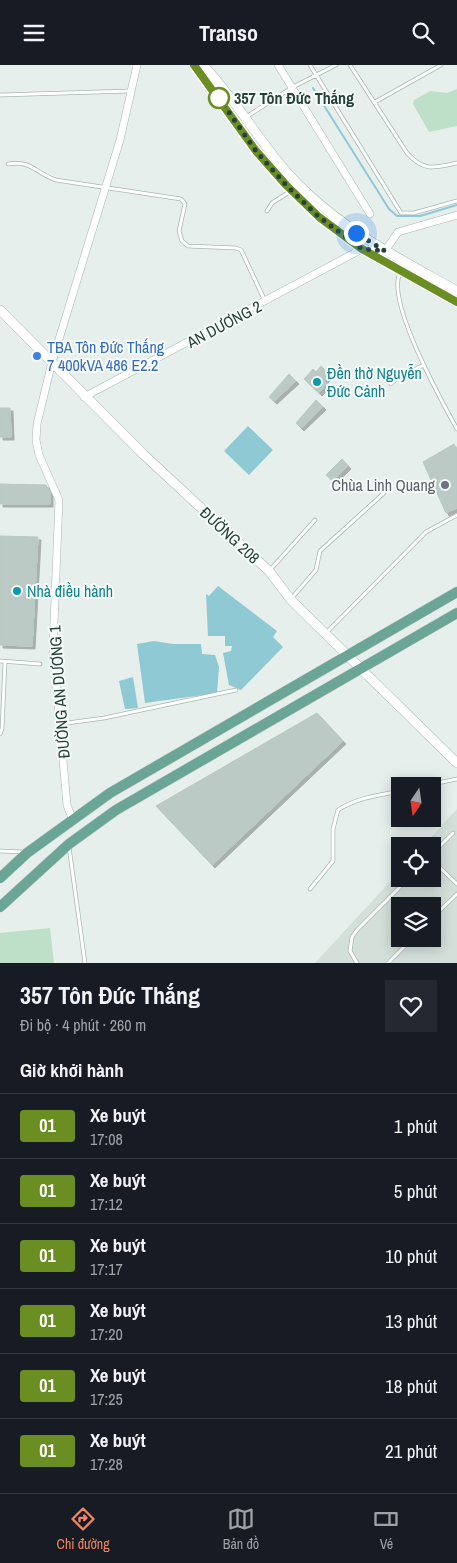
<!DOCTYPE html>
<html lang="vi">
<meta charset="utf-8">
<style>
:root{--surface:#171b24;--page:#242831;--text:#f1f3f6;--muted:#9ea1a6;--line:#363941;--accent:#f4845f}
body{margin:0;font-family:"Archivo Narrow",sans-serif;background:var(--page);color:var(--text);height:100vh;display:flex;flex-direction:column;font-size:19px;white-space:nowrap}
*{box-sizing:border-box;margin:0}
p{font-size:16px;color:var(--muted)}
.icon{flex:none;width:28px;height:28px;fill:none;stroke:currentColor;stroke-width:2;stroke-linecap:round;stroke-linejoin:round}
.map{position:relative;height:898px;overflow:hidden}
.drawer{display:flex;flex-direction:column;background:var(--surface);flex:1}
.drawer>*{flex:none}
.badge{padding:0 10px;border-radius:4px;font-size:18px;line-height:32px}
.needle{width:32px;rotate:193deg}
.controls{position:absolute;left:391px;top:712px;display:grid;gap:10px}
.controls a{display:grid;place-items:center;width:50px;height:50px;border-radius:0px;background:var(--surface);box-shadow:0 2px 12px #0003;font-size:25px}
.you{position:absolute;width:25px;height:25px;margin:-12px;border:4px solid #fff;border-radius:50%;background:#1a73e8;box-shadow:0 0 0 8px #1a73e833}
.map>.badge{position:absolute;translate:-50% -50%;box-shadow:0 0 0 2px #fff}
h2{padding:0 20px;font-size:19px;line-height:45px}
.round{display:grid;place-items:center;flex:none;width:52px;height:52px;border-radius:0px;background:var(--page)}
.overview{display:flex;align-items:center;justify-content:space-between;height:85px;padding:0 20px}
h1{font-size:24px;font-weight:700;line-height:38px}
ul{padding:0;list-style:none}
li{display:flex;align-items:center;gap:15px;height:65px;padding:0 20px;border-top:1px solid var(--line)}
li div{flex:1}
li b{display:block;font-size:19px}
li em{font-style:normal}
li .badge{min-width:55px;font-weight:700;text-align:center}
header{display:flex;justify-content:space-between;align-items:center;height:65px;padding:0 20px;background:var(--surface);font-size:22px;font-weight:700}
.dock{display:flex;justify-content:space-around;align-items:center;height:70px;border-top:1px solid var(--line);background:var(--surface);font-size:14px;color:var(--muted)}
.dock a{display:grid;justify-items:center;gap:2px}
.dock .on{color:var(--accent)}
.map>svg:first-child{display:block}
.built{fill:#d4dfda;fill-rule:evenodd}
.green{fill:#bfe0c8}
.water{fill:#8ec9d4}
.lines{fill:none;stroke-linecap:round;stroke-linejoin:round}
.stream{stroke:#8ec9d4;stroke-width:2}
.building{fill:#bbcac4;stroke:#b8c9c2;filter:url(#shadow)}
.service-casing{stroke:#a8b8b2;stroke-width:4.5}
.minor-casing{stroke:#a8b8b2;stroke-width:8}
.tertiary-casing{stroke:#a8b8b2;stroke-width:10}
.secondary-casing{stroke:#a4bbb3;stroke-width:10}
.primary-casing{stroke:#c2cac8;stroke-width:11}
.service{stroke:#fff;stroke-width:3}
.minor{stroke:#fff;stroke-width:7}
.tertiary{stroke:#fff;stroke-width:9}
.secondary{stroke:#fff;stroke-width:9}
.primary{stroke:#6aa596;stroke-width:10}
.line-casing{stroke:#fff;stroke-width:11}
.line{stroke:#6b8e23;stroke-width:8}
.walk{stroke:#24423a;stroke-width:5;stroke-dasharray:0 9}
.stop-dot{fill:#fff;stroke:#6b8e23;stroke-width:2.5}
.shop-dot{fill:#3f7fe0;stroke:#f7fbf9;stroke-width:2}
.culture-dot{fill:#0f9aa8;stroke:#f7fbf9;stroke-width:2}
.worship-dot{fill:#6b7280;stroke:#f7fbf9;stroke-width:2}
.labels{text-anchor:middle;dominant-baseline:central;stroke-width:4;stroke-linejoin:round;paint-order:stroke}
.stop-label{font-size:16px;font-weight:bold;fill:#24423a;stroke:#f7fbf9;text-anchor:start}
.street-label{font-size:16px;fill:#24423a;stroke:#f7fbf9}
.shop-label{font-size:16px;fill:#366cbe;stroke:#f7fbf9;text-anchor:start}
.culture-label{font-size:16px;fill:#0d838f;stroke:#f7fbf9;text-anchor:start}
.worship-label{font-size:16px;fill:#5b616d;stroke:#f7fbf9;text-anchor:end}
</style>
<header><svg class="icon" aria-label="menu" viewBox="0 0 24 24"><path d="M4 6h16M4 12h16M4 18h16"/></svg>Transo<svg class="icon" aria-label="search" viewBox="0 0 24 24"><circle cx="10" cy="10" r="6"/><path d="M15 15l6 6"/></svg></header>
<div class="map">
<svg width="457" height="898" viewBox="0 0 457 898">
<defs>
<filter id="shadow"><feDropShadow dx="3" dy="3" stdDeviation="0" flood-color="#0004"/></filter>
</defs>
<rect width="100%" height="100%" fill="#e6efeb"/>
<path class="built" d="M 457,744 L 457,898 L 315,898 L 400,806 L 400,814 L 432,814 L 432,781 L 423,781 ZM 400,841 L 432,841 L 432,874 L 400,874 Z"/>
<path class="green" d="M 457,24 L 457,61 L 429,67 L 413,39 L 414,35 L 430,26 L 447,28 Z
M 50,863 L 54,898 L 0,898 L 0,868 Z"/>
<path class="water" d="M 248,361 L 273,385 L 249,410 L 224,386 Z
M 218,521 L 277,566 L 273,572 L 283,582 L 241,625 L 229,620 L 223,588 L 231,586 L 232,581 L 225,581 L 225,571 L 208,571 L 206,529 L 209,531 Z
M 154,576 L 173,579 L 201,579 L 202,589 L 215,590 L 219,602 L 217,628 L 145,638 L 137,579 Z
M 133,612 L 138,643 L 125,644 L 119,616 Z"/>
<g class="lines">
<path class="stream" d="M 313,23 L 389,144 L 397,151 L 420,151 L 457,140"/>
</g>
<path class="building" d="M 321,301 L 330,310 L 324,316 L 328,319 L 319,328 L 304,314 L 313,304 L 316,307 Z
M 289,309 L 296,316 L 274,336 L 269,332 Z
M 316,335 L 323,342 L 301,363 L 296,358 Z
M 0,343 L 10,343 L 11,372 L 0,372 Z
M 454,379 L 457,385 L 457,443 L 446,448 L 423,397 Z
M 342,394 L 348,401 L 333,416 L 326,410 Z
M 0,419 L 46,420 L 50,428 L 50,439 L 0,439 Z
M 0,471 L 38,472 L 32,581 L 0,580 Z
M 317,648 L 343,676 L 212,800 L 156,741 Z"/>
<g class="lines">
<defs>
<path id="service" d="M 310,0 L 401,148 L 414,148 L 457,136
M 350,0 L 407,88 C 424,107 434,103 457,98
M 0,30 L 131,26
M 375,37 L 441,0
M 246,52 L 293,22 L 336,0
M 8,99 C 33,95 36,109 56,115 L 181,134 L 185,139 L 179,166 L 182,176 L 188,181 L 236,183 L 241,185 L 265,236
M 267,146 L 272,138 L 291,126
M 400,208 C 386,236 442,337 457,364
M 391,319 L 398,312 L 424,300
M 270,505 L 315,455
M 291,534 L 316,505 L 320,486 L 384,428
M 326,568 L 426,467 L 457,450
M 0,596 L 40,599
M 60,659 L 104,653 L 236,625
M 0,669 L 2,664 L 5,597
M 423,721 L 457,714
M 69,782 L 85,898
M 0,786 L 24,787
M 432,789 L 453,768
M 432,795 L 457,819
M 310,824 L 333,796 L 333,764 L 338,745 C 356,733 379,730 400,726
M 432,853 L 457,829
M 357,898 L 350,886 L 352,872 L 357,865 L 408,814
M 388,898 L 412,874"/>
<path id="minor" d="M 278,0 L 370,149
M 84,332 L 362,184 L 385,186 L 398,167 L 457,150
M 72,753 L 67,740 L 53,582 L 59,435 L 39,390 L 36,375 L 37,359 L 52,297 L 120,75 L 137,0"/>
<path id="tertiary" d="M 0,245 L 143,389 L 269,506 L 291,535 L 457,698"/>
<path id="secondary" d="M 194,0 L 256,86 L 286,120 L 319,152 L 362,184 L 457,237
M 203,0 C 240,39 265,88 304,125 C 348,168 404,196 457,226"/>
<path id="primary" d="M 0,813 L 27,788 L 110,728 L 457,527
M 0,842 L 69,779 L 116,745 L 457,548"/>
</defs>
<use href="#service" class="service-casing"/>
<use href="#minor" class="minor-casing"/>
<use href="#tertiary" class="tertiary-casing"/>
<use href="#secondary" class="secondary-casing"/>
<use href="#primary" class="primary-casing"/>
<use href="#service" class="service"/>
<use href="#minor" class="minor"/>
<use href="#tertiary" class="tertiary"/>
<use href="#secondary" class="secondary"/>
<use href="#primary" class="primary"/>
</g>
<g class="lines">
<defs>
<path id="line" d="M 194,0 L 256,86 L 286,120 L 319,152 L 362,184 L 457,237"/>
</defs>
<use href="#line" class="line-casing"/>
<use href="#line" class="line"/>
<path class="walk" d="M 219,33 L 256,86 L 286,120 L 319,152 L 362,184 L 385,186 L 356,168"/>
</g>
<circle class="stop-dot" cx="219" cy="33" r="10"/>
<circle class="shop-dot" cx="37" cy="291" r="5"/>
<g class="culture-dot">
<circle cx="317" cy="317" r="5"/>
<circle cx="17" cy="526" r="5"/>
</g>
<circle class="worship-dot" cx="445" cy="420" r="5"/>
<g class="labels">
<g class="stop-label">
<text x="234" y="33">357 Tôn Đức Thắng</text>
</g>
<g class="street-label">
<text transform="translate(224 259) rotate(-28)">AN DƯƠNG 2</text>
<text transform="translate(230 470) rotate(43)">ĐƯỜNG 208</text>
<text transform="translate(59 627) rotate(-94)">ĐƯỜNG AN DƯƠNG 1</text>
</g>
<g class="shop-label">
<text x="47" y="282">TBA Tôn Đức Thắng<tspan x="47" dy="18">7 400kVA 486 E2.2</tspan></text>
</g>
<g class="culture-label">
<text x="327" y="308">Đền thờ Nguyễn<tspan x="327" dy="18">Đức Cảnh</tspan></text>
<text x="27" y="526">Nhà điều hành</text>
</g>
<g class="worship-label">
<text x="435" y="420">Chùa Linh Quang</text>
</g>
</g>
</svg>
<div class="controls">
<a><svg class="needle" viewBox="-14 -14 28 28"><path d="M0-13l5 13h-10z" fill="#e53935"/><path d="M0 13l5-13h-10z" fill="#9ea1a6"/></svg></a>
<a><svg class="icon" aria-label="locate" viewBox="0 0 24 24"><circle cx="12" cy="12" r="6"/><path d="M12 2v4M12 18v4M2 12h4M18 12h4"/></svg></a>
<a><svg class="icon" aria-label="layers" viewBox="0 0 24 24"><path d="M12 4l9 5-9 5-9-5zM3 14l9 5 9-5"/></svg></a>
</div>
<div class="you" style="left:356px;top:168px"></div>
</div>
<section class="drawer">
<div class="overview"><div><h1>357 Tôn Đức Thắng</h1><p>Đi bộ · 4 phút · 260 m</p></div><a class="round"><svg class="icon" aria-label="heart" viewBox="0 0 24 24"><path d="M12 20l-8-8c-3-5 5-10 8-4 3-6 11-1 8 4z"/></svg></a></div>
<h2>Giờ khởi hành</h2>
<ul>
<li><span class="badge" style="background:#6b8e23;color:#fff">01</span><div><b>Xe buýt</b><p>17:08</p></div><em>1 phút</em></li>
<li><span class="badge" style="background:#6b8e23;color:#fff">01</span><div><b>Xe buýt</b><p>17:12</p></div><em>5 phút</em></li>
<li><span class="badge" style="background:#6b8e23;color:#fff">01</span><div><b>Xe buýt</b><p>17:17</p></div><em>10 phút</em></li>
<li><span class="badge" style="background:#6b8e23;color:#fff">01</span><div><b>Xe buýt</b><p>17:20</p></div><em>13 phút</em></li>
<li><span class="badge" style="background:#6b8e23;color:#fff">01</span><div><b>Xe buýt</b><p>17:25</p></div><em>18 phút</em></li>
<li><span class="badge" style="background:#6b8e23;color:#fff">01</span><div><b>Xe buýt</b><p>17:28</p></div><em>21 phút</em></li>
</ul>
</section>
<nav class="dock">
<a class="on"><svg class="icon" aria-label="directions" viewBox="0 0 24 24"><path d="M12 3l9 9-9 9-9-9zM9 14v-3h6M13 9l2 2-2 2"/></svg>Chỉ đường</a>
<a><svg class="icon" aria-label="map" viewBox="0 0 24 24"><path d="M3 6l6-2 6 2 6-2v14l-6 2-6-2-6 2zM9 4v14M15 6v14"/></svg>Bản đồ</a>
<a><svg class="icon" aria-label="tickets" viewBox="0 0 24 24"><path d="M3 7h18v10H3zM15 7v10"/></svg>Vé</a>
</nav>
